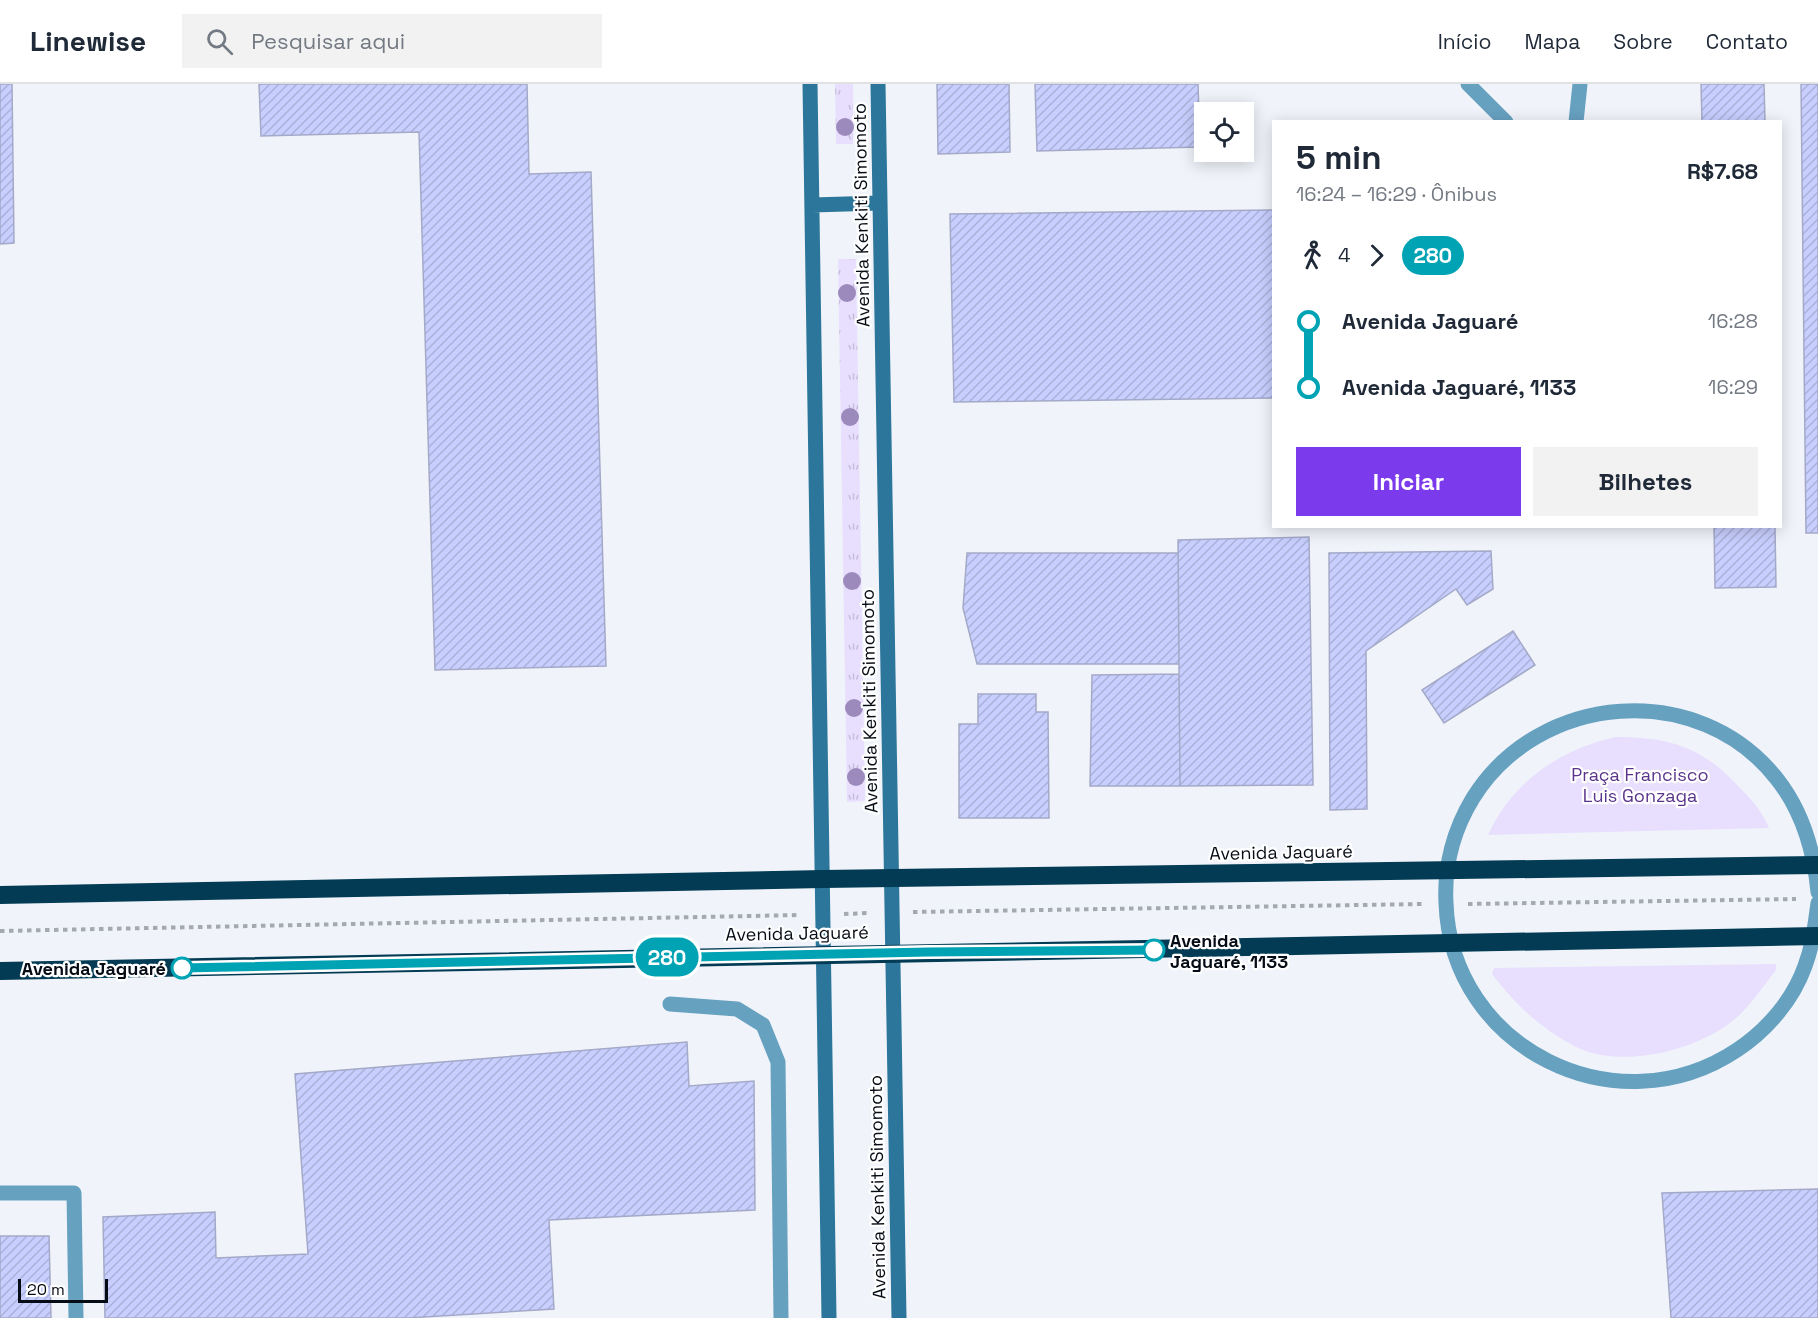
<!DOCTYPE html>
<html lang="pt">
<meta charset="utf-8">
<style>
:root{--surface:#fff;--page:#f2f2f3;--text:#1f2937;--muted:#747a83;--line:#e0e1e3;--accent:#7c3aed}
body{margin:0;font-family:"Space Grotesk",sans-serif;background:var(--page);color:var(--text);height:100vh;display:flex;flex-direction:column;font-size:22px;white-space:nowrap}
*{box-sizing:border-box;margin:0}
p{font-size:20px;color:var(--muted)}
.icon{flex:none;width:33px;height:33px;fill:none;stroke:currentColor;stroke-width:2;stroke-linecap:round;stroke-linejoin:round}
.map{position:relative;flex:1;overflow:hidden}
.drawer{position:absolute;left:1272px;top:36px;width:510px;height:408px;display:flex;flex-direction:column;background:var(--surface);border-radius:0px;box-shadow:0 3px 15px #0003}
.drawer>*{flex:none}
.badge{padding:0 12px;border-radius:20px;font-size:21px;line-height:39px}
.buttons{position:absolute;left:1194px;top:18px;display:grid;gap:12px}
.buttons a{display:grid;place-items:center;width:60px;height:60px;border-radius:0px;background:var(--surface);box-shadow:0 3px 15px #0003;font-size:30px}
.scale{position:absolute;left:18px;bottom:15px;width:90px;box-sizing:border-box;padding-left:6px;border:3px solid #060c15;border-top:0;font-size:16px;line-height:21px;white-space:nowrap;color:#060c15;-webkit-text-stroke:4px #fff;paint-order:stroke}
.map>.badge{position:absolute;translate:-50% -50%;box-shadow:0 0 0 3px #fff}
.legs{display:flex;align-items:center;gap:9px;height:66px;padding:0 24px;font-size:20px}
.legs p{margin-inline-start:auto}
.head{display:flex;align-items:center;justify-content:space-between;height:102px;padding:0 24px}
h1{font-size:33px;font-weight:800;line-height:45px}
.button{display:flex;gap:12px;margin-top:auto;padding:12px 24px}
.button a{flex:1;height:69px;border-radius:0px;background:var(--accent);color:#fff;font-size:24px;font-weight:800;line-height:69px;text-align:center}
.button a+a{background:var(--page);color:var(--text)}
ul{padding:0 24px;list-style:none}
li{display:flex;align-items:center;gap:21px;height:66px;font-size:22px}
li i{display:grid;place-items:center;width:9px;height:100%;margin:0 8px;background:currentColor}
li i::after{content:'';width:15px;height:15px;margin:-8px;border:4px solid;border-radius:50%;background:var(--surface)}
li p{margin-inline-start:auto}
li:first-child i{background:linear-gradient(#0000 50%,currentColor 0)}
li:last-child i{background:linear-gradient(currentColor 50%,#0000 0)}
header{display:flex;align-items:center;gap:36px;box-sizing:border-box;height:84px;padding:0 30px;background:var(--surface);border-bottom:2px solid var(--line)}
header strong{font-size:28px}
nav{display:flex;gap:33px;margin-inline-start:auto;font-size:21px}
.search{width:420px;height:54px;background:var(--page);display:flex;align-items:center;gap:15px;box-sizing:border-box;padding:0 21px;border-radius:0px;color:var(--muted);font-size:22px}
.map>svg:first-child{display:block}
.grass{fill:url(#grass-tufts)}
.park{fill:#e8defe}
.building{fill:url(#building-hatch);stroke:#a4a9c8;stroke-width:1.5}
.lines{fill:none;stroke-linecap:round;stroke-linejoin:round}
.path{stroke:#a4a9b0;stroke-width:4;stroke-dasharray:4.5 4.5;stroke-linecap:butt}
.lane{stroke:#67a1c0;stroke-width:15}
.street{stroke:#67a1c0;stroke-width:15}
.secondary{stroke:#2b769a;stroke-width:15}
.highway{stroke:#023b53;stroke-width:18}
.tree{fill:#9d8abd}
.line-1-casing{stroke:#fff;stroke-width:14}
.line-1{stroke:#00a3b4;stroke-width:9}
.stop-1-dot{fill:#fff;stroke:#00a3b4;stroke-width:3}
.labels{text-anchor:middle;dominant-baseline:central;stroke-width:4.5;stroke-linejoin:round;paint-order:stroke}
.street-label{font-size:18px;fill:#060c15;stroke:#fff}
.park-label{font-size:18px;fill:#59348b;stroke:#fff}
.stop-label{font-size:18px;font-weight:bold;fill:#060c15;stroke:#fff;text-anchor:start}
</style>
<header>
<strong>Linewise</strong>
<div class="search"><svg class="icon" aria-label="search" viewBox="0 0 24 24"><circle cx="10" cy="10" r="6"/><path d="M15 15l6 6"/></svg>Pesquisar aqui</div>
<nav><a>Início</a><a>Mapa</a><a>Sobre</a><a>Contato</a></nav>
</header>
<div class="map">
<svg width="1818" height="1234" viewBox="0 0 1818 1234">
<defs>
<pattern id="grass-tufts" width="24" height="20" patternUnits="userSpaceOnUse" patternTransform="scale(1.5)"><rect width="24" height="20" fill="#e8defe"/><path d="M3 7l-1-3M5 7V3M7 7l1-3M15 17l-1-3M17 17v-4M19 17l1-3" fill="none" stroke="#c6bdd9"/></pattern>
<pattern id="building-hatch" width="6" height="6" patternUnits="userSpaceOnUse" patternTransform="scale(1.5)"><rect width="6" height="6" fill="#c8cffe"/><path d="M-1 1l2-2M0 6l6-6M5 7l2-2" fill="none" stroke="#aab1d9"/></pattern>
</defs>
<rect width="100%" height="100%" fill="#f0f4fa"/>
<path class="grass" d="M 835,0 L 853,0 L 853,60 L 836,60 Z
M 838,175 L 856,175 L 865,717 L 847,718 Z"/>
<path class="park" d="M 1615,653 C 1668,653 1702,662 1739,703 C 1752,716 1762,727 1769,744 L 1488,751 C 1512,698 1559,666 1615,653 Z
M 1776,880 L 1776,886 C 1763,903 1751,921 1735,935 C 1697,967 1620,986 1574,962 C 1540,944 1515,920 1492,890 L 1494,884 Z"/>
<path class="building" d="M 0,0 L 12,0 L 14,159 L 0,160 Z
M 259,0 L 527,0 L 529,90 L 591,88 L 606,582 L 435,586 L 419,48 L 261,52 Z
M 937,0 L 1009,0 L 1010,68 L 938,70 Z
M 1035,0 L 1198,0 L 1200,63 L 1037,67 Z
M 1701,0 L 1764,0 L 1765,38 L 1702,38 Z
M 1801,0 L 1818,0 L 1818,449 L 1806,449 Z
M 1274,126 L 1274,314 L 954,318 L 950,130 Z
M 1714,442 L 1775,442 L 1776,503 L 1715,504 Z
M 1309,453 L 1313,701 L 1180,702 L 1178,456 Z
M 1491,467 L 1493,505 L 1467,521 L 1456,505 L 1366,567 L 1367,725 L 1330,726 L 1329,469 Z
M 967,469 L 1178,469 L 1179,580 L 977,580 L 963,524 Z
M 1513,547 L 1535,581 L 1444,639 L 1422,606 Z
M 1179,590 L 1180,702 L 1090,702 L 1092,591 Z
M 978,610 L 1036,610 L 1036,628 L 1048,628 L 1049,734 L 959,734 L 959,640 L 978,640 Z
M 687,958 L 689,1002 L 754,997 L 755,1126 L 549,1136 L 554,1225 L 408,1234 L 105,1234 L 103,1133 L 215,1128 L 216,1174 L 308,1170 L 295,990 Z
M 1818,1105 L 1818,1234 L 1671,1234 L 1662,1109 Z
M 0,1152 L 49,1152 L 51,1234 L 0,1234 Z"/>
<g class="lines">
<path class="path" d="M 1468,820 L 1796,815
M 913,828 L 1424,820
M 844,830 L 869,829
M 0,847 L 800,831"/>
<path class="lane" d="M 670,920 L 737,925 L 763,941 L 778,978 L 781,1234
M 0,1109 L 74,1109 L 76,1234"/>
<path class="street" d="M 1468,0 L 1506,38
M 1576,38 L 1580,0
M 1818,808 C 1814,767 1803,728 1777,695 C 1699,595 1539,608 1473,714 C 1454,745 1444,782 1446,819 C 1451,965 1617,1046 1737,966 C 1767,946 1793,916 1805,882 C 1813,861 1815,840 1818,819"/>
<path class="secondary" d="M 810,0 L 829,1234
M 878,0 L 899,1234
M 812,121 L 880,119"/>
<path class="highway" d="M 0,811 L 823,795 L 1818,781
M 0,887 L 1818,852"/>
</g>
<g class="tree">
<circle cx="845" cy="43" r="9"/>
<circle cx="847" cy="209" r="9"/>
<circle cx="850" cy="333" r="9"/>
<circle cx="852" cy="497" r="9"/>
<circle cx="854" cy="624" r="9"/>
<circle cx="856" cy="693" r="9"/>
</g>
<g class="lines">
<defs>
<path id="line-1" d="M 182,884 L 928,868 L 1154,866"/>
</defs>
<use href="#line-1" class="line-1-casing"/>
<use href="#line-1" class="line-1"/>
</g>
<g class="stop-1-dot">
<circle cx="1154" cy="866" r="10"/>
<circle cx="182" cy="884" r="10"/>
</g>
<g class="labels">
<g class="street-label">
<text transform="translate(861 131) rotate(-91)">Avenida Kenkiti Simomoto</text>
<text transform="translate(869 617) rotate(-91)">Avenida Kenkiti Simomoto</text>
<text transform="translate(1281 768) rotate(-1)">Avenida Jaguaré</text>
<text transform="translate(797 849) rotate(-1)">Avenida Jaguaré</text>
<text transform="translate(877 1103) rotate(-91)">Avenida Kenkiti Simomoto</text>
</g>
<g class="park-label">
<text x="1640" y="690">Praça Francisco<tspan x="1640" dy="21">Luis Gonzaga</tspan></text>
</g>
<g class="stop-label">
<text x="1170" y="856">Avenida<tspan x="1170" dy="21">Jaguaré, 1133</tspan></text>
<text x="166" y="884" text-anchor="end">Avenida Jaguaré</text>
</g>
</g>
</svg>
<div class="buttons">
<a><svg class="icon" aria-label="locate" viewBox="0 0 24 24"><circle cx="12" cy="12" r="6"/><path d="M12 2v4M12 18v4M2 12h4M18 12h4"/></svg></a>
</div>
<div class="scale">20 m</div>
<b class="badge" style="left:667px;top:873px;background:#00a3b4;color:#fff">280</b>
<section class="drawer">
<div class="head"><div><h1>5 min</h1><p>16:24 – 16:29 · Ônibus</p></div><b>R$7.68</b></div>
<div class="legs"><svg class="icon" aria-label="walk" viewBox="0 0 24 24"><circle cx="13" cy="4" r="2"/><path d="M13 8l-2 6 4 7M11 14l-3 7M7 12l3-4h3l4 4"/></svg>4<svg class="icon" aria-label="forward" viewBox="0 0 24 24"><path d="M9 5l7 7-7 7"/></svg><b class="badge" style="background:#00a3b4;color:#fff">280</b></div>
<ul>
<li><i style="color:#00a3b4"></i><b>Avenida Jaguaré</b><p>16:28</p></li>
<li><i style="color:#00a3b4"></i><b>Avenida Jaguaré, 1133</b><p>16:29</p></li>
</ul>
<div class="button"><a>Iniciar</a><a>Bilhetes</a></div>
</section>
</div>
